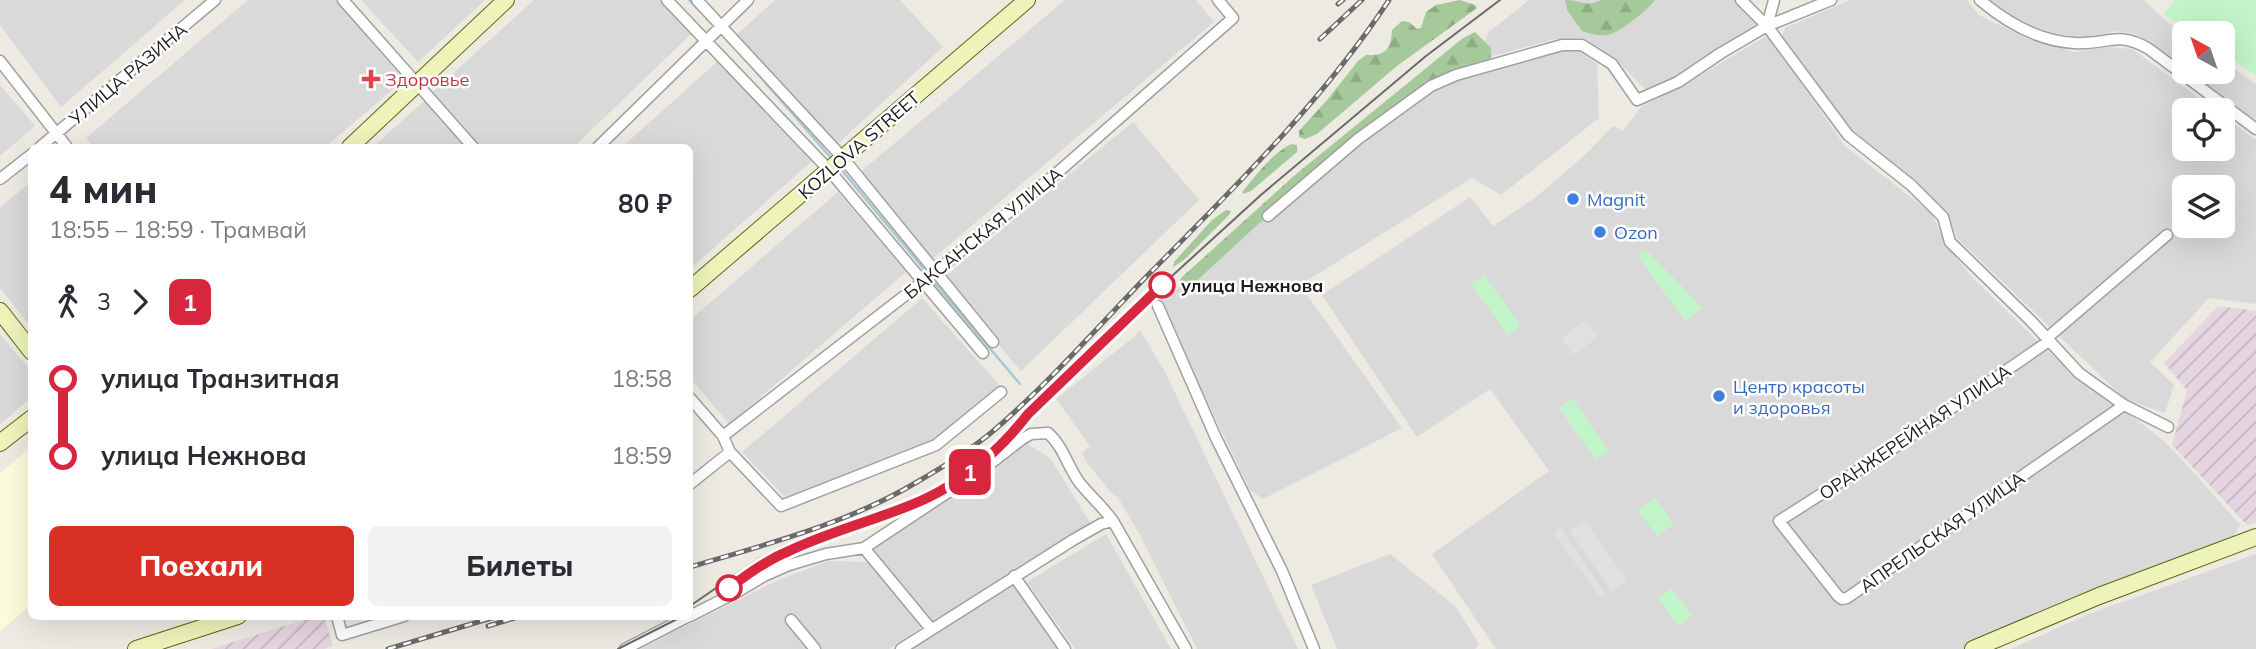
<!DOCTYPE html>
<html lang="ru">
<meta charset="utf-8">
<style>
:root{--surface:#fff;--page:#f2f2f3;--text:#2b2b33;--muted:#7c7c81;--accent:#d93025}
body{margin:0;font-family:Mulish,sans-serif;background:var(--page);color:var(--text);height:100vh;display:flex;flex-direction:column;font-size:26px;white-space:nowrap}
*{box-sizing:border-box;margin:0}
p{font-size:23px;color:var(--muted)}
.icon{flex:none;width:38px;height:38px;fill:none;stroke:currentColor;stroke-width:2;stroke-linecap:round;stroke-linejoin:round}
.map{position:relative;flex:1;overflow:hidden}
.sheet{position:absolute;left:28px;top:144px;width:665px;height:476px;display:flex;flex-direction:column;background:var(--surface);border-radius:10px;box-shadow:0 7px 28px #0002}
.sheet>*{flex:none}
.badge{padding:0 14px;border-radius:10px;font-size:24px;line-height:46px}
.needle{width:46px;rotate:320deg}
.fabs{position:absolute;left:2172px;top:21px;display:grid;gap:14px}
.fabs a{display:grid;place-items:center;width:63px;height:63px;border-radius:10px;background:var(--surface);box-shadow:0 7px 28px #0002;font-size:35px}
.map>.badge{position:absolute;translate:-50% -50%;box-shadow:0 0 0 4px #fff}
.legs{display:flex;align-items:center;gap:10px;height:77px;padding:0 21px;font-size:23px}
.legs p{margin-inline-start:auto}
.overview{display:flex;align-items:center;justify-content:space-between;height:119px;padding:0 21px}
h1{font-size:38px;font-weight:800;line-height:52px}
.action{display:flex;gap:14px;margin-top:auto;padding:14px 21px}
.action a{flex:1;height:80px;border-radius:10px;background:var(--accent);color:#fff;font-size:28px;font-weight:800;line-height:80px;text-align:center}
.action a+a{background:var(--page);color:var(--text)}
ul{padding:0 21px;list-style:none}
li{display:flex;align-items:center;gap:24px;height:77px;font-size:26px}
li i{display:grid;place-items:center;width:10px;height:100%;margin:0 9px;background:currentColor}
li i::after{content:'';width:18px;height:18px;margin:-9px;border:5px solid;border-radius:50%;background:var(--surface)}
li p{margin-inline-start:auto}
li:first-child i{background:linear-gradient(#0000 50%,currentColor 0)}
li:last-child i{background:linear-gradient(currentColor 50%,#0000 0)}
.map>svg:first-child{display:block}
.residential{fill:#dad9d9;fill-rule:evenodd}
.industrial{fill:url(#industrial-furrows)}
.education{fill:#fafcdc}
.forest{fill:url(#forest-firs)}
.park{fill:#c2f4c9}
.parking{fill:#e0e0e0}
.lines{fill:none;stroke-linecap:round;stroke-linejoin:round}
.stream{stroke:#a6c9d7;stroke-width:2.5}
.street-casing{stroke:#a0a0a0;stroke-width:13}
.secondary-casing{stroke:#59690d;stroke-width:18}
.street{stroke:#fff;stroke-width:10}
.secondary{stroke:#edf3b9;stroke-width:16}
.tram{stroke:#6a6a6a;stroke-width:2}
.rail-casing{stroke:#6a6a6a;stroke-width:5}
.rail{stroke:#fff;stroke-width:2.5;stroke-dasharray:8;stroke-linecap:butt}
.line-1-casing{stroke:#fff;stroke-width:16}
.line-1{stroke:#d7263d;stroke-width:10}
.health-dot{fill:#e0444e;stroke:#fff;stroke-width:2.5}
.shop-dot{fill:#3f7fe0;stroke:#fff;stroke-width:2.5}
.stop-1-dot{fill:#fff;stroke:#d7263d;stroke-width:3.5}
.labels{text-anchor:middle;dominant-baseline:central;stroke-width:5;stroke-linejoin:round;paint-order:stroke}
.street-label{font-size:18px;fill:#1c1c1c;stroke:#fff}
.health-label{font-size:18px;fill:#be3a42;stroke:#fff;text-anchor:start}
.shop-label{font-size:18px;fill:#366cbe;stroke:#fff;text-anchor:start}
.stop-label{font-size:18px;font-weight:bold;fill:#1c1c1c;stroke:#fff;text-anchor:start}
</style>
<div class="map">
<svg width="2256" height="649" viewBox="0 0 2256 649">
<defs>
<pattern id="industrial-furrows" width="10" height="10" patternUnits="userSpaceOnUse" patternTransform="scale(1.75)"><rect width="10" height="10" fill="#e5d5e1"/><path d="M-1 1l2-2M0 10L10 0M9 11l2-2" fill="none" stroke="#c4b6c0"/></pattern>
<pattern id="forest-firs" width="22" height="20" patternUnits="userSpaceOnUse" patternTransform="scale(1.75)"><rect width="22" height="20" fill="#a5c99a"/><path d="M5 1l3.5 6h-7zM16 11l3.5 6h-7z" fill="#8dac84"/></pattern>
</defs>
<rect width="100%" height="100%" fill="#edeae2"/>
<path class="residential" d="M 0,0 L 185,0 L 61,107 L 0,25 Z
M 248,0 L 336,0 L 404,80 L 325,147 L 93,147 L 86,138 Z
M 361,0 L 485,0 L 418,62 Z
M 534,0 L 662,0 L 693,32 L 574,147 L 476,147 L 429,95 Z
M 775,0 L 900,0 L 943,47 L 834,147 L 734,37 Z
M 1065,0 L 1196,0 L 1214,22 L 931,260 L 858,174 Z
M 1529,0 L 1734,0 L 1760,26 L 1677,79 L 1646,90 L 1614,58 L 1584,38 L 1555,39 L 1474,61 L 1489,32 Z
M 1850,0 L 1967,0 L 1979,15 L 2028,39 L 2075,52 L 2107,47 L 2132,49 L 2215,110 L 2184,110 L 2184,149 L 2222,149 L 2223,116 L 2256,140 L 2256,304 L 2209,298 L 2150,362 L 2174,385 L 2165,413 L 2126,400 L 1957,238 L 1948,212 L 1852,130 L 1835,111 L 1781,39 L 1785,28 ZM 2184,187 L 2222,187 L 2222,226 L 2184,226 Z
M 1988,0 L 2144,0 L 2165,20 L 2184,34 L 2184,70 L 2135,34 L 2118,31 L 2073,39 L 2033,29 L 2007,16 Z
M 1768,35 L 1845,146 L 1932,214 L 1946,245 L 1971,276 L 2050,353 L 2164,441 L 2188,466 L 2240,525 L 2231,540 L 2009,626 L 1963,649 L 1496,649 L 1432,554 L 1549,471 L 1490,389 L 1417,437 L 1322,295 L 1470,197 L 1493,226 L 1536,197 L 1586,154 L 1613,126 L 1623,131 L 1642,106 L 1684,85 Z
M 1574,46 L 1597,64 L 1599,118 L 1501,195 L 1472,178 L 1300,285 L 1402,428 L 1263,499 L 1250,490 L 1160,304 L 1355,138 L 1426,85 Z
M 718,61 L 813,160 L 690,269 L 690,147 L 622,147 Z
M 2223,61 L 2256,84 L 2256,125 L 2186,72 L 2222,72 Z
M 0,85 L 35,126 L 0,156 Z
M 424,101 L 461,140 L 464,147 L 373,147 Z
M 1133,122 L 1199,200 L 1021,371 L 942,279 Z
M 31,182 L 31,327 L 0,288 L 0,207 Z
M 838,192 L 906,272 L 729,424 L 690,378 L 690,320 Z
M 922,298 L 1000,386 L 931,443 L 789,501 L 742,452 Z
M 1140,330 L 1165,372 L 1298,649 L 1197,649 L 1140,535 L 1117,496 L 1115,497 L 1087,463 L 1082,453 L 1090,446 L 1056,399 L 1135,336 Z
M 0,334 L 32,372 L 31,398 L 0,424 Z
M 1026,443 L 1050,458 L 1093,527 L 930,623 L 873,550 L 875,546 Z
M 1106,534 L 1171,649 L 1075,649 L 1027,582 Z
M 1390,554 L 1456,607 L 1479,644 L 1475,649 L 1337,649 L 1311,585 Z
M 2256,554 L 2256,649 L 2011,649 L 2089,614 Z
M 829,561 L 868,562 L 923,626 L 889,649 L 640,649 L 778,580 Z
M 1012,583 L 1058,649 L 907,649 Z"/>
<path class="industrial" d="M 2218,306 L 2256,311 L 2256,523 L 2247,525 L 2172,445 L 2187,390 L 2164,363 Z
M 317,616 L 324,616 L 333,646 L 324,649 L 211,649 Z"/>
<path class="education" d="M 31,447 L 31,605 L 0,631 L 0,473 Z"/>
<path class="forest" d="M 1460,0 L 1475,5 L 1477,8 L 1397,66 L 1317,134 L 1305,139 L 1299,137 L 1299,131 L 1327,100 L 1358,61 L 1366,55 C 1386,56 1391,49 1392,30 L 1402,21 L 1409,22 L 1417,29 L 1421,28 L 1426,12 L 1436,5 Z
M 1565,0 C 1580,0 1587,8 1601,0 L 1655,0 C 1649,9 1621,31 1611,34 C 1602,37 1590,34 1582,31 L 1567,10 Z
M 1475,32 L 1491,48 L 1491,57 L 1489,59 L 1463,67 L 1434,80 L 1374,124 L 1255,227 L 1192,285 L 1186,288 L 1182,287 L 1179,282 L 1181,278 L 1295,175 L 1463,38 Z
M 1291,144 L 1297,145 L 1297,152 L 1251,191 L 1243,194 L 1242,192 C 1257,175 1270,155 1291,144 Z
M 1226,210 L 1231,211 L 1229,215 L 1184,260 L 1173,267 L 1174,262 L 1212,220 Z"/>
<path class="park" d="M 2175,0 L 2256,0 L 2256,75 L 2223,53 L 2222,33 L 2193,33 L 2164,14 Z
M 1644,250 L 1647,251 L 1703,308 L 1685,321 L 1639,258 L 1639,255 Z
M 1484,275 L 1521,326 L 1508,335 L 1471,284 Z
M 1572,398 L 1608,451 L 1595,459 L 1559,408 Z
M 1655,498 L 1674,524 L 1657,536 L 1638,510 Z
M 1671,588 L 1692,616 L 1678,626 L 1658,598 Z"/>
<path class="parking" d="M 1586,320 L 1598,337 L 1573,355 L 1561,338 Z
M 1585,520 L 1627,580 L 1611,591 L 1569,530 Z
M 1561,528 L 1606,594 L 1600,598 L 1554,533 Z"/>
<g class="lines">
<path class="stream" d="M 689,0 L 702,13
M 751,66 L 832,159
M 841,169 L 928,274
M 932,280 L 1020,384"/>
<defs>
<path id="street" d="M 343,0 L 473,147
M 667,0 L 829,170 L 983,353
M 697,0 L 843,158 L 993,342
M 1741,0 L 1767,26 L 1848,135 L 1911,185 L 1943,217 L 1950,242 L 2031,321 L 2079,373 L 2124,405 L 2168,427
M 1980,0 C 2006,22 2039,41 2074,43 C 2108,45 2117,30 2149,49 L 2256,129
M 1767,26 L 1774,0
M 0,61 L 67,147
M 40,147 L 215,0
M 598,147 L 748,0
M 0,179 L 32,154
M 1268,216 L 1358,139 L 1431,86 L 1456,75 L 1562,45 L 1582,45 L 1612,64 L 1637,100 L 1678,82 L 1721,53 L 1767,26 L 1831,0
M 1158,306 L 1216,438 L 1282,571 L 1314,649
M 2047,338 L 2167,235
M 2049,341 L 1898,445 L 1779,521 L 1838,596 L 1842,599 L 1847,598 L 2124,405
M 690,398 L 723,436 L 730,452 L 781,506 L 936,445 L 1001,392
M 723,436 L 925,280 L 1057,173 L 1233,18 L 1218,0
M 690,484 L 730,452
M 864,548 L 986,467 L 1022,439 L 1031,434 L 1048,433 C 1063,446 1068,467 1079,482 C 1090,496 1103,507 1113,521 L 1186,649
M 1014,576 L 1065,649
M 337,616 L 342,635 L 404,616
M 690,616 L 739,591 L 764,576 L 789,565 L 826,554 L 864,548 L 931,629
M 791,620 L 815,649
M 625,649 L 689,616
M 901,649 L 1073,540 L 1101,524 L 1113,521"/>
<path id="secondary" d="M 350,147 L 506,0
M 690,289 L 1027,0
M 0,311 L 32,352
M 0,443 L 32,418
M 136,649 L 238,616
M 1973,649 L 2099,596 L 2256,537"/>
</defs>
<use href="#street" class="street-casing"/>
<use href="#secondary" class="secondary-casing"/>
<use href="#street" class="street"/>
<use href="#secondary" class="secondary"/>
<path class="tram" d="M 690,606 L 758,559 L 783,546 L 928,492 L 982,457 L 1150,296 L 1262,194 L 1426,56 L 1500,0
M 618,649 L 683,616"/>
<defs>
<path id="rail" d="M 1338,4 L 1343,0
M 1320,39 L 1362,0
M 690,567 C 767,544 847,524 917,482 C 943,467 969,451 992,432 C 1047,385 1095,330 1145,278 C 1232,190 1321,103 1389,0
M 488,626 L 521,616
M 388,649 L 498,616"/>
</defs>
<use href="#rail" class="rail-casing"/>
<use href="#rail" class="rail"/>
</g>
<g class="lines">
<defs>
<path id="line-1" d="M 729,588 C 748,574 767,560 789,551 C 833,530 881,519 925,499 C 967,479 1000,450 1028,414 L 1162,285"/>
</defs>
<use href="#line-1" class="line-1-casing"/>
<use href="#line-1" class="line-1"/>
</g>
<path class="health-dot" d="M367.5 68.5h7v7h7v7h-7v7h-7v-7h-7v-7h7z"/>
<g class="shop-dot">
<circle cx="1573" cy="199" r="7"/>
<circle cx="1600" cy="232" r="7"/>
<circle cx="1719" cy="396" r="7"/>
</g>
<g class="stop-1-dot">
<circle cx="1162" cy="285" r="12"/>
<circle cx="729" cy="588" r="12"/>
</g>
<g class="labels">
<g class="street-label">
<text transform="translate(128 74) rotate(-40)">УЛИЦА РАЗИНА</text>
<text transform="translate(859 145) rotate(-41)">KOZLOVA STREET</text>
<text transform="translate(983 233) rotate(-39)">БАКСАНСКАЯ УЛИЦА</text>
<text transform="translate(1915 432) rotate(-34)">ОРАНЖЕРЕЙНАЯ УЛИЦА</text>
<text transform="translate(1942 532) rotate(-35)">АПРЕЛЬСКАЯ УЛИЦА</text>
</g>
<g class="health-label">
<text x="385" y="79">Здоровье</text>
</g>
<g class="shop-label">
<text x="1587" y="199">Magnit</text>
<text x="1614" y="232">Ozon</text>
<text x="1733" y="386">Центр красоты<tspan x="1733" dy="21">и здоровья</tspan></text>
</g>
<g class="stop-label">
<text x="1181" y="285">улица Нежнова</text>
</g>
</g>
</svg>
<div class="fabs">
<a><svg class="needle" viewBox="-14 -14 28 28"><path d="M0-13l5 13h-10z" fill="#e53935"/><path d="M0 13l5-13h-10z" fill="#7c7c81"/></svg></a>
<a><svg class="icon" aria-label="locate" viewBox="0 0 24 24"><circle cx="12" cy="12" r="6"/><path d="M12 2v4M12 18v4M2 12h4M18 12h4"/></svg></a>
<a><svg class="icon" aria-label="layers" viewBox="0 0 24 24"><path d="M12 4l9 5-9 5-9-5zM3 14l9 5 9-5"/></svg></a>
</div>
<b class="badge" style="left:970px;top:472px;background:#d7263d;color:#fff">1</b>
<section class="sheet">
<div class="overview"><div><h1>4 мин</h1><p>18:55 – 18:59 · Трамвай</p></div><b>80 ₽</b></div>
<div class="legs"><svg class="icon" aria-label="walk" viewBox="0 0 24 24"><circle cx="13" cy="4" r="2"/><path d="M13 8l-2 6 4 7M11 14l-3 7M7 12l3-4h3l4 4"/></svg>3<svg class="icon" aria-label="forward" viewBox="0 0 24 24"><path d="M9 5l7 7-7 7"/></svg><b class="badge" style="background:#d7263d;color:#fff">1</b></div>
<ul>
<li><i style="color:#d7263d"></i><b>улица Транзитная</b><p>18:58</p></li>
<li><i style="color:#d7263d"></i><b>улица Нежнова</b><p>18:59</p></li>
</ul>
<div class="action"><a>Поехали</a><a>Билеты</a></div>
</section>
</div>
